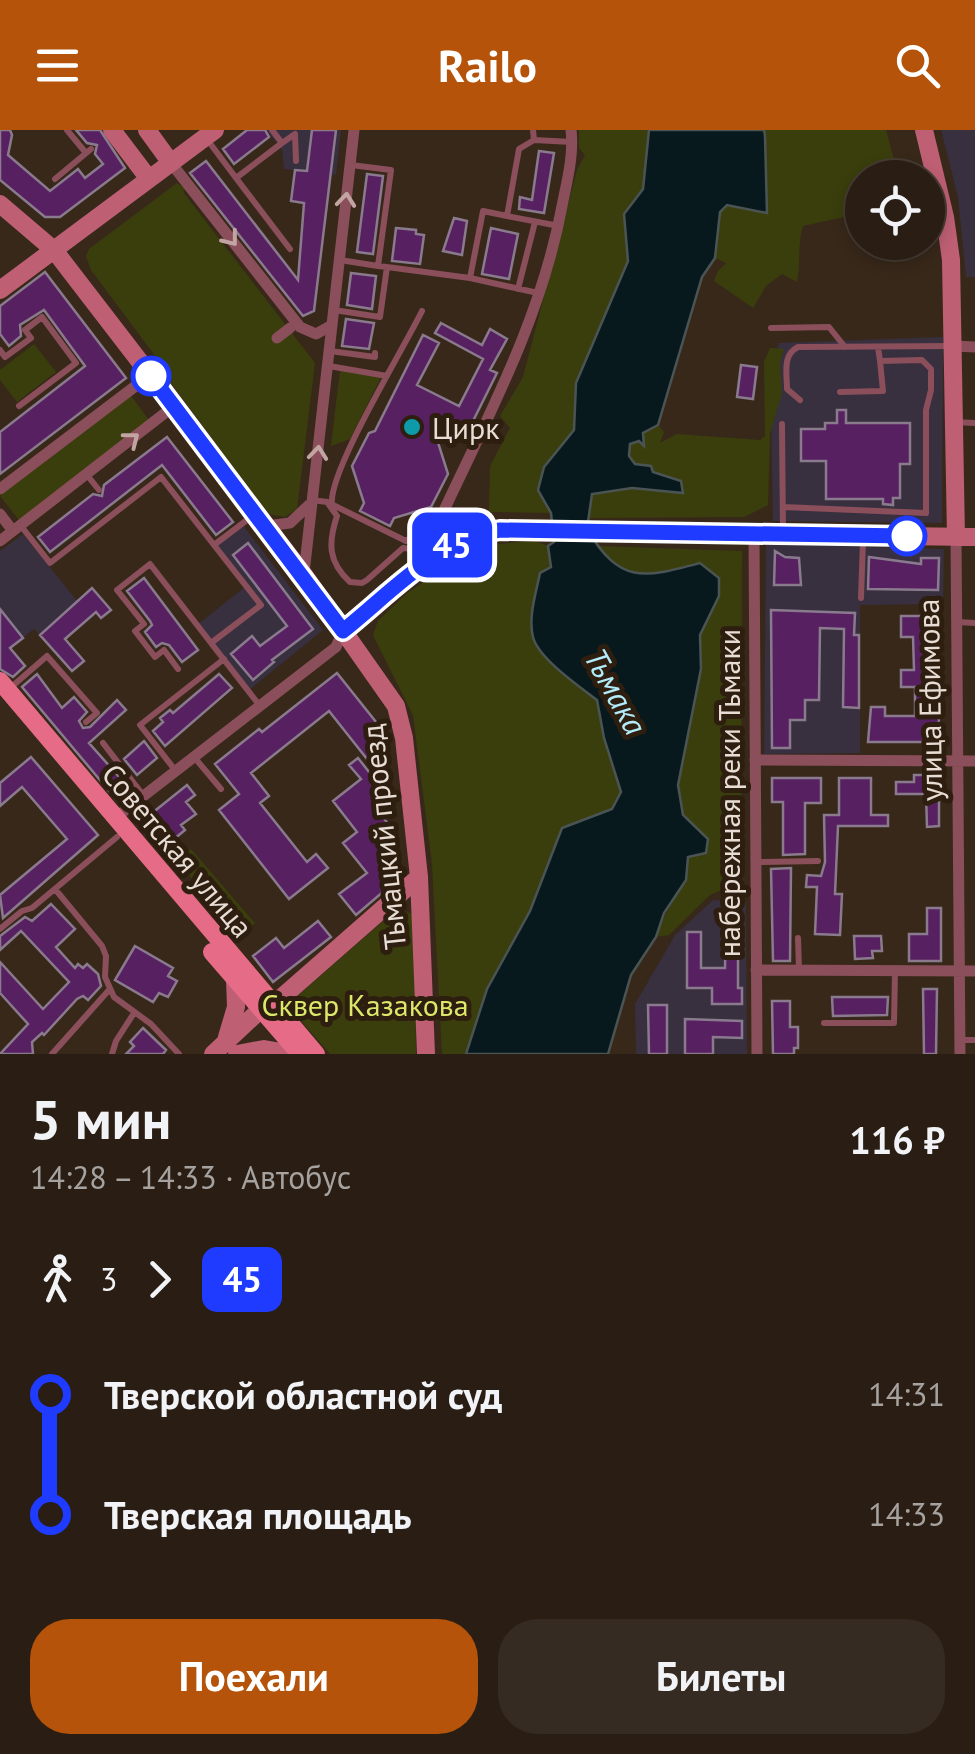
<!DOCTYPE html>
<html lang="ru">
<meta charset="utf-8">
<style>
:root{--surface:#2a1e14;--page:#362b22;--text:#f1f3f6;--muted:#a5a2a0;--line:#463c34;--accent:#b45309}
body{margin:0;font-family:"PT Sans",sans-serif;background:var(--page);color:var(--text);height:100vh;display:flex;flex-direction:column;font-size:38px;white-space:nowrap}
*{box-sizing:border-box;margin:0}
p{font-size:32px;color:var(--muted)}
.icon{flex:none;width:55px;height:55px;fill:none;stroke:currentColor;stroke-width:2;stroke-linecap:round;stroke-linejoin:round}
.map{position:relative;height:924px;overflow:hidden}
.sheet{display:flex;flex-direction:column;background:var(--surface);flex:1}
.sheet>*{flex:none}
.badge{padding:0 20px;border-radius:15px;font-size:35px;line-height:65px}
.controls{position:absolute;left:845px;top:30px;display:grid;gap:20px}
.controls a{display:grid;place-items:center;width:100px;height:100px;border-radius:50%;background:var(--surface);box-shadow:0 5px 15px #0003,0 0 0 2px var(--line);font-size:50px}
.map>.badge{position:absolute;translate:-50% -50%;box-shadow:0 0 0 5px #fff}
.legs{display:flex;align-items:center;gap:15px;height:110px;padding:0 30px;font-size:32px}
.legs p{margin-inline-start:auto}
.headline{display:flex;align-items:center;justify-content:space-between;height:170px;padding:0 30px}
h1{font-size:55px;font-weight:800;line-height:75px}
.cta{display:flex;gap:20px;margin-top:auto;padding:20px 30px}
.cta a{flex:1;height:115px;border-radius:40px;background:var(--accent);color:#fff;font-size:40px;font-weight:800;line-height:115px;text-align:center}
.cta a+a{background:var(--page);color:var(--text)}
ul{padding:0 30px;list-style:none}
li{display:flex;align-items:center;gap:35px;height:120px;font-size:38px}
li i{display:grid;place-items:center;width:15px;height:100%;margin:0 12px;background:currentColor}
li i::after{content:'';width:25px;height:25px;margin:-12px;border:8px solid;border-radius:50%;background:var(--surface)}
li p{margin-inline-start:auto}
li:first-child i{background:linear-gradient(#0000 50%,currentColor 0)}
li:last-child i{background:linear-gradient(currentColor 50%,#0000 0)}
header{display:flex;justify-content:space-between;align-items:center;height:130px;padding:0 30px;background:var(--accent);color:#fff;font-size:45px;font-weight:800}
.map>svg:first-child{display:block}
.commercial{fill:#382f3f}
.green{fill:#3a3e0c}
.water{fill:#08191d;stroke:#4b5454;stroke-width:2.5}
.building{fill:#572061;stroke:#8a7a8d;stroke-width:2.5}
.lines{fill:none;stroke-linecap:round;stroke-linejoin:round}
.lane{stroke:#8a4f5a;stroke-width:6}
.street{stroke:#8a4f5a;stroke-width:11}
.secondary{stroke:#be5f74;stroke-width:18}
.primary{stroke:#e66b87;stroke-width:18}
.oneway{stroke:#c2a4a3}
.line-1-casing{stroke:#fff;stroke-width:22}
.line-1{stroke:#1f3bff;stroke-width:15}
.stop-1-dot{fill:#fff;stroke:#1f3bff;stroke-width:5}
.culture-dot{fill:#0f9aa8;stroke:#2e1e10;stroke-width:4}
.labels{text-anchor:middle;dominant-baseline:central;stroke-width:10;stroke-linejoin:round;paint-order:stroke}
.poi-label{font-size:30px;fill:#e8ddd4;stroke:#2e1e10;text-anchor:start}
.street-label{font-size:30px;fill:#e8ddd4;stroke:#2e1e10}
.park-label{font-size:30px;fill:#dce869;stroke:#2e1e10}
.water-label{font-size:32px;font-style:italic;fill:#b2ebf9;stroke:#2e1e10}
</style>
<header><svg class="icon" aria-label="menu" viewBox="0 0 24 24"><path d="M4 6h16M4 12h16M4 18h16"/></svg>Railo<svg class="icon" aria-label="search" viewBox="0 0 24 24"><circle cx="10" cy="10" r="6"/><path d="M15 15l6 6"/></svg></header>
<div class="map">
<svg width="975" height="924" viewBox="0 0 975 924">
<rect width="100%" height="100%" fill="#38281a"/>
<path class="commercial" d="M 266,0 L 341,0 L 336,45 L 284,39 L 282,20 Z
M 941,0 L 975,0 L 975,147 L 966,147 L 958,67 Z
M 943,207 L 942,393 L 773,391 L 770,238 L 779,213 Z
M 242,394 L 323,500 L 248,561 L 197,495 L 246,456 L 214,415 Z
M 23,404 L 78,472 L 40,505 L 34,499 L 0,526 L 0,421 Z
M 766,414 L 944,419 L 943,474 L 860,475 L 860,623 L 764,624 Z
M 713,770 L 746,772 L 747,924 L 636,924 L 635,874 L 675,805 Z"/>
<path class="green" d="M 579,0 L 649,0 L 643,59 L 624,84 L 628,131 L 576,253 L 574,300 L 544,337 L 538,360 L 551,383 L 489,382 L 490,336 L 510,298 L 500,286 L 523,247 L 577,40 L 585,25 L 579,18 Z
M 764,0 L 886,0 L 899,47 L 862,48 L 862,83 L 803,96 C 797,114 801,133 797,152 L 782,144 L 766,156 L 753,178 L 714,151 L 718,141 L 726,133 L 715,128 L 719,82 L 727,75 L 767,82 Z
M 177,53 L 185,59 L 183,62 L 315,233 L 297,379 L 285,387 L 268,384 L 154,230 L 156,227 L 91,140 L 86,126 L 89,119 Z
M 34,214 L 56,242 L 17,272 L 0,250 L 0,240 Z
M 770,218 L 784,219 L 780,233 L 782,263 L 770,304 L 768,375 L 744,387 L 587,388 L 591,365 L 632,358 L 683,363 L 681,351 L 653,342 L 651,336 L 635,334 L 629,326 L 630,313 L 639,311 L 643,315 L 643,303 L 658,295 L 664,302 L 660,313 L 677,304 L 760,310 L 765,306 L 764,232 Z
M 340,240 L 381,247 L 350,309 L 331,316 Z
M 131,266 L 149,290 L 19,390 L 0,366 Z
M 534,411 L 548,416 L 559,540 L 597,570 L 604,608 L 621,661 L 612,679 L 562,699 L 530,781 L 466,924 L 442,924 L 432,734 L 413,585 L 373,505 L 378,491 L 407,463 L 449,435 L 485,415 Z
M 597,416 L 742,421 L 741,752 L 710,765 L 669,805 L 656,807 C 666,777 685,758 688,727 L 706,723 L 708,709 L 683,685 L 678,655 L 701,539 L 700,504 L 719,467 L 700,433 C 654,446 632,455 597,416 Z
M 191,719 L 255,793 L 240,806 L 177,731 Z
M 396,780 L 411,783 L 414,789 L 416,924 L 330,924 L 287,875 Z"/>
<path class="water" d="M 649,0 L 764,0 L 765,6 L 767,83 L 727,75 L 720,82 L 715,128 L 702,147 L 658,295 L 643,303 L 644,316 L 639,311 L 630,314 L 629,326 L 635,334 L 651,336 L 653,342 L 681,351 L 683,363 L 632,358 L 592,364 L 587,399 C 620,455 644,448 700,433 L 719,448 L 719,466 L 700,505 L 701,539 L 678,655 L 683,685 L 708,709 L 706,723 L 688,727 L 686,750 L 664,783 L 656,807 L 631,845 L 608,924 L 466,924 L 487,859 L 530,781 L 562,698 L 612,679 L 621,662 L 604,608 L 597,570 C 580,557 538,528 533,507 C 528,487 536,463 540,443 L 551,437 L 548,416 L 554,412 L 551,383 L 538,360 L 544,337 L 574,300 L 576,253 L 628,131 L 624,84 L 643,59 Z"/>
<path class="building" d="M 0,0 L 10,0 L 12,5 L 8,25 L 50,61 L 78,39 L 85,48 L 103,34 L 95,24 L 97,15 L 87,13 L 76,0 L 100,0 L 125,38 L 60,87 L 45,87 L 0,50 Z
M 247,0 L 265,0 L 269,7 L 234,34 L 223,19 Z
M 312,0 L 336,0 L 314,181 L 303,186 L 190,43 L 206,31 L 298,150 L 304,73 L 291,71 L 295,40 L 307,41 Z
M 539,21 L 554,23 L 544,83 L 519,79 L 520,67 L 532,70 Z
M 367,44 L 383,46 L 373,124 L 357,122 Z
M 454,88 L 467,91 L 462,125 L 443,121 Z
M 396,98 L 416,100 L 416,104 L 424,105 L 420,134 L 392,131 Z
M 491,98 L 518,104 L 509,149 L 482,144 Z
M 45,142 L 126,248 L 0,344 L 0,302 L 85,236 L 44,180 L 20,195 L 21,206 L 9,216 L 0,204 L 0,176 Z
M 351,143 L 376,146 L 372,179 L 347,175 Z
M 346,189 L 374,193 L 369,219 L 342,216 Z
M 441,193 L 482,215 L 490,199 L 507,209 L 490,240 L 497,243 L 467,303 L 442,290 L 435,303 L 448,344 L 431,377 L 394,388 L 390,396 L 360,381 L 364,373 L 352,336 L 369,303 L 375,301 L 423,205 L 439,213 L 417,255 L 459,276 L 483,229 L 435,203 Z
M 741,235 L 757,237 L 753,269 L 737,267 Z
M 837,280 L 846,280 L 846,293 L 910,293 L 910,334 L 900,334 L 900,368 L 893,368 L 893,375 L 883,374 L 883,369 L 826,369 L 826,331 L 801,331 L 801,299 L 825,299 L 825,293 L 837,293 Z
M 167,307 L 233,392 L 216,405 L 162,335 L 50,422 L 38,407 L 93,364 L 102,366 L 104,355 Z
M 248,413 L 313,499 L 272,530 L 274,532 L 253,550 L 231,524 L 252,506 L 260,516 L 287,496 L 233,425 Z
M 775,421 L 785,427 L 799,428 L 801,455 L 774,455 Z
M 869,427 L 921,434 L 921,428 L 939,428 L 938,460 L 868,459 Z
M 144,448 L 198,520 L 182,532 L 169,515 L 162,513 L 156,517 L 145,502 L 152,495 L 150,491 L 127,461 Z
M 92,458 L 111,480 L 101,488 L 96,482 L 65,509 L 84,531 L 72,541 L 40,505 Z
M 0,479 L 23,508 L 10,518 L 25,536 L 13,547 L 0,539 Z
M 771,480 L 855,483 L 854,505 L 859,505 L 859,578 L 843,577 L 844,499 L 820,498 L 819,570 L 805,570 L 805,590 L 790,590 L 790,618 L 772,618 Z
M 901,486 L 938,486 L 939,612 L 868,612 L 871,577 L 885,577 L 885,586 L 915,586 L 915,557 L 901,557 L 901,540 L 914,540 L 913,507 L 901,507 Z
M 337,543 L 388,607 L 371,621 L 373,624 L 367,629 L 329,581 L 251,643 L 269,666 L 260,673 L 307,732 L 316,724 L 328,738 L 289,769 L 219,680 L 239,664 L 215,634 L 259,599 L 262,602 Z
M 37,544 L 62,578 L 74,567 L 87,582 L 79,591 L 83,598 L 90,597 L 117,570 L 126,580 L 89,613 L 128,657 L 115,668 L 22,557 Z
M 219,544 L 232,558 L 165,616 L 153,601 L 163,592 L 160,588 L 170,580 L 173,583 Z
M 144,611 L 157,628 L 137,645 L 124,629 Z
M 31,627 L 98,705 L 3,788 L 0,765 L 67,709 L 22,657 L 0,676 L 0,653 Z
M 358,628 L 387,665 L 373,675 L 398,706 L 384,717 L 405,743 L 356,785 L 339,764 L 367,743 L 343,713 L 357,702 L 333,671 L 361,649 L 349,635 Z
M 914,645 L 939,645 L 939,696 L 927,697 L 926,664 L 896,664 L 896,652 L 914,652 Z
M 772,648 L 821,648 L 821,673 L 805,673 L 805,724 L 783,725 L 783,672 L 772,672 Z
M 839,648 L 871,648 L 871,685 L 888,685 L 888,696 L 838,696 L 835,764 L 842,764 L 840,805 L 815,804 L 817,757 L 806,757 L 807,745 L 821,746 L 825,732 L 824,685 L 839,685 Z
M 187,655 L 195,665 L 186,672 L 196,684 L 181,695 L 185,700 L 162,719 L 141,692 Z
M 791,738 L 790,831 L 773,831 L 771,739 Z
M 51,774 L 75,799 L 56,817 L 75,838 L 78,834 L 83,838 L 87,834 L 98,844 L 101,856 L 88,870 L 83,866 L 77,869 L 44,905 L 42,903 L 32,912 L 33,924 L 0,924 L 28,894 L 0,863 L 0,832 L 43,879 L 69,852 L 21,801 L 0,820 L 0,806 L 25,787 L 32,791 Z
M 927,778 L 941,778 L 941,831 L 909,831 L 909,804 L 927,804 Z
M 726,784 L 738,784 L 738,858 L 742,858 L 742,874 L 712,874 L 712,858 L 687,858 L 687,802 L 701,802 L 701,838 L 725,838 Z
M 318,791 L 331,807 L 273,852 L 253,826 L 276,808 L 284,818 Z
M 854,806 L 881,806 L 882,821 L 872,821 L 873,828 L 855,829 Z
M 135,816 L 173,838 L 168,846 L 177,851 L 168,867 L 159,863 L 153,872 L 115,850 Z
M 923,859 L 937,859 L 936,924 L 924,924 Z
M 832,867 L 888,867 L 887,885 L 833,886 Z
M 772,871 L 790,871 L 790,897 L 798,897 L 798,918 L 794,918 L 794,924 L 773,924 Z
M 648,875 L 667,875 L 667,924 L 649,924 Z
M 685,889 L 742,891 L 742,908 L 713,907 L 713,924 L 685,924 Z
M 143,898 L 166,920 L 163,924 L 126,924 L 134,916 L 130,912 Z"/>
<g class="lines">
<path class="lane" d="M 67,0 L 86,23
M 272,0 L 282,13 L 295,4 L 296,31
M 533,0 L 534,10 L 519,19 L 507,86 L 559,96
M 206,8 L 236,48 L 282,13
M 534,10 L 572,12
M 236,48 L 290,119
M 55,49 L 91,19
M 507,86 L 483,81 L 470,148 L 538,163
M 340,130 L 378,136
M 387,137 L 470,148
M 518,159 L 535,92
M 334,180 L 380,187 L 387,137 L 378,136 L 391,40 L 351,35
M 771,198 L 829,197 L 845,217
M 0,220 L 5,227 L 31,208 L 25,200 L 42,187 L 76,233 L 19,276
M 330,221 L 375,227 L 375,223
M 329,236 L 387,246
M 840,262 L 883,261 L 880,231
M 800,270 L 787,259 C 787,243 782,225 798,217 L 952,216
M 954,292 L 975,293
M 782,294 L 783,402
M 87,345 L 99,360
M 312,370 L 327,372 L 406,411 L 440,389 L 461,390 L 469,406
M 327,372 L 337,386 C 328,413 328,432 350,452 L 362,453 L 367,450 L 403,418 L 412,419 L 423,432
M 332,374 C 328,342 404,218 422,181
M 783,377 L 926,383 L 926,280 L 931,260 L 931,239 L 922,230 L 880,231 L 878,217
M 21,396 L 50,433 L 161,347 L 214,415
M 861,468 L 863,410
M 957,492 L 975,493
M 211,513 L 260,576
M 178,539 L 164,520 L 155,527 L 135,501 L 144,494 L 117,460 L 150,434 L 211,513 L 261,475 L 214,415 L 255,384
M 9,559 L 47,526 L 97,583 L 86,592
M 103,613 L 143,665
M 194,627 L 221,659
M 175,640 L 140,595 L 224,529
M 757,732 L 818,731
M 55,759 L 102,816 L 106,826 L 105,847 L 114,867 L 151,894 L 179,924
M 0,799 L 22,781 L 32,778 L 117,707
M 798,808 L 799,839
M 824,893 L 894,893 L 895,841
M 961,910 L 975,910
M 52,924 L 109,860
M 112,924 L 116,911 L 134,883"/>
<path class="street" d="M 171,33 L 300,197 L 316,204 L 332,195
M 277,208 L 290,198
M 954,216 L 975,217
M 0,359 L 150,245
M 0,384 L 13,401
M 440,389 C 488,286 541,189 562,76 C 567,51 574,25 571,0
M 266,396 L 290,393 L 309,375
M 754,402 L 757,924
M 956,407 L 960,924
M 0,411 L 174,276
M 304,443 L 354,0
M 755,630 L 975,631
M 115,688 L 336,517 L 343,501
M 756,840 L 975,841"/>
<path class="secondary" d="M 112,0 L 149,49
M 147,0 L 171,33
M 924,0 L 945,87 L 951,130 L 956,407
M 0,74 L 54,120 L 304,445 L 396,576 L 404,608 L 419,747 L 426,924
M 0,160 L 215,0
M 343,501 C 391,462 434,413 496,401 L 975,407
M 227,907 L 236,877 L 235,849
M 213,924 L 261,879 L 273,875 L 419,747
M 237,924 L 264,919 L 293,924"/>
<path class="primary" d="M 0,551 L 316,924
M 212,822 L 300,924"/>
</g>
<defs><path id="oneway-chevron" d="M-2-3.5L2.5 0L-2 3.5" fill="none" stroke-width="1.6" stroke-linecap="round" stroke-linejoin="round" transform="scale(2.5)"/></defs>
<g class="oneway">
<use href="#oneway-chevron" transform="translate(346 70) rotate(-84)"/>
<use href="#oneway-chevron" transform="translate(231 109) rotate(52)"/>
<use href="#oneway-chevron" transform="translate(132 309) rotate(-38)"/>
<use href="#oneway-chevron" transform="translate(318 323) rotate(-84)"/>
</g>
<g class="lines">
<defs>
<path id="line-1" d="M 151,246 L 343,501 C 393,461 436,411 500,400 L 907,406"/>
</defs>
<use href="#line-1" class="line-1-casing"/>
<use href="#line-1" class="line-1"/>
</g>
<g class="stop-1-dot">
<circle cx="151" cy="246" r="18"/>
<circle cx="907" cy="406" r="18"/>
</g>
<circle class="culture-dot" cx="412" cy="297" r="10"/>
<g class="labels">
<g class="poi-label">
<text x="432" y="297">Цирк</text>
</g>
<g class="street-label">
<text transform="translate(929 570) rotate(-91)">улица Ефимова</text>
<text transform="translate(728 663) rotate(-90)">набережная реки Тьмаки</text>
<text transform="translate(383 707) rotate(-96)">Тьмацкий проезд</text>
<text transform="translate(178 720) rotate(50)">Советская улица</text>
</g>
<g class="park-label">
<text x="365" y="874">Сквер Казакова</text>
</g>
<g class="water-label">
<text transform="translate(616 561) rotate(61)">Тьмака</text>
</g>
</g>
</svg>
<div class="controls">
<a><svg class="icon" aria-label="locate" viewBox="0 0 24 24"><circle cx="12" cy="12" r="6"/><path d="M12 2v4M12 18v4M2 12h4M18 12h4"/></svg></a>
</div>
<b class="badge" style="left:452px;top:415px;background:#1f3bff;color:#fff">45</b>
</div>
<section class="sheet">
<div class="headline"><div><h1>5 мин</h1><p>14:28 – 14:33 · Автобус</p></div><b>116 ₽</b></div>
<div class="legs"><svg class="icon" aria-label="walk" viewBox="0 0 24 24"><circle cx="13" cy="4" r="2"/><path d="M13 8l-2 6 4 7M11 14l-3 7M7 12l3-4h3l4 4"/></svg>3<svg class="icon" aria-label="forward" viewBox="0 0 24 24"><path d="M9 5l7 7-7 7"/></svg><b class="badge" style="background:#1f3bff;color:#fff">45</b></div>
<ul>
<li><i style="color:#1f3bff"></i><b>Тверской областной суд</b><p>14:31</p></li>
<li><i style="color:#1f3bff"></i><b>Тверская площадь</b><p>14:33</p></li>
</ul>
<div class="cta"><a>Поехали</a><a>Билеты</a></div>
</section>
